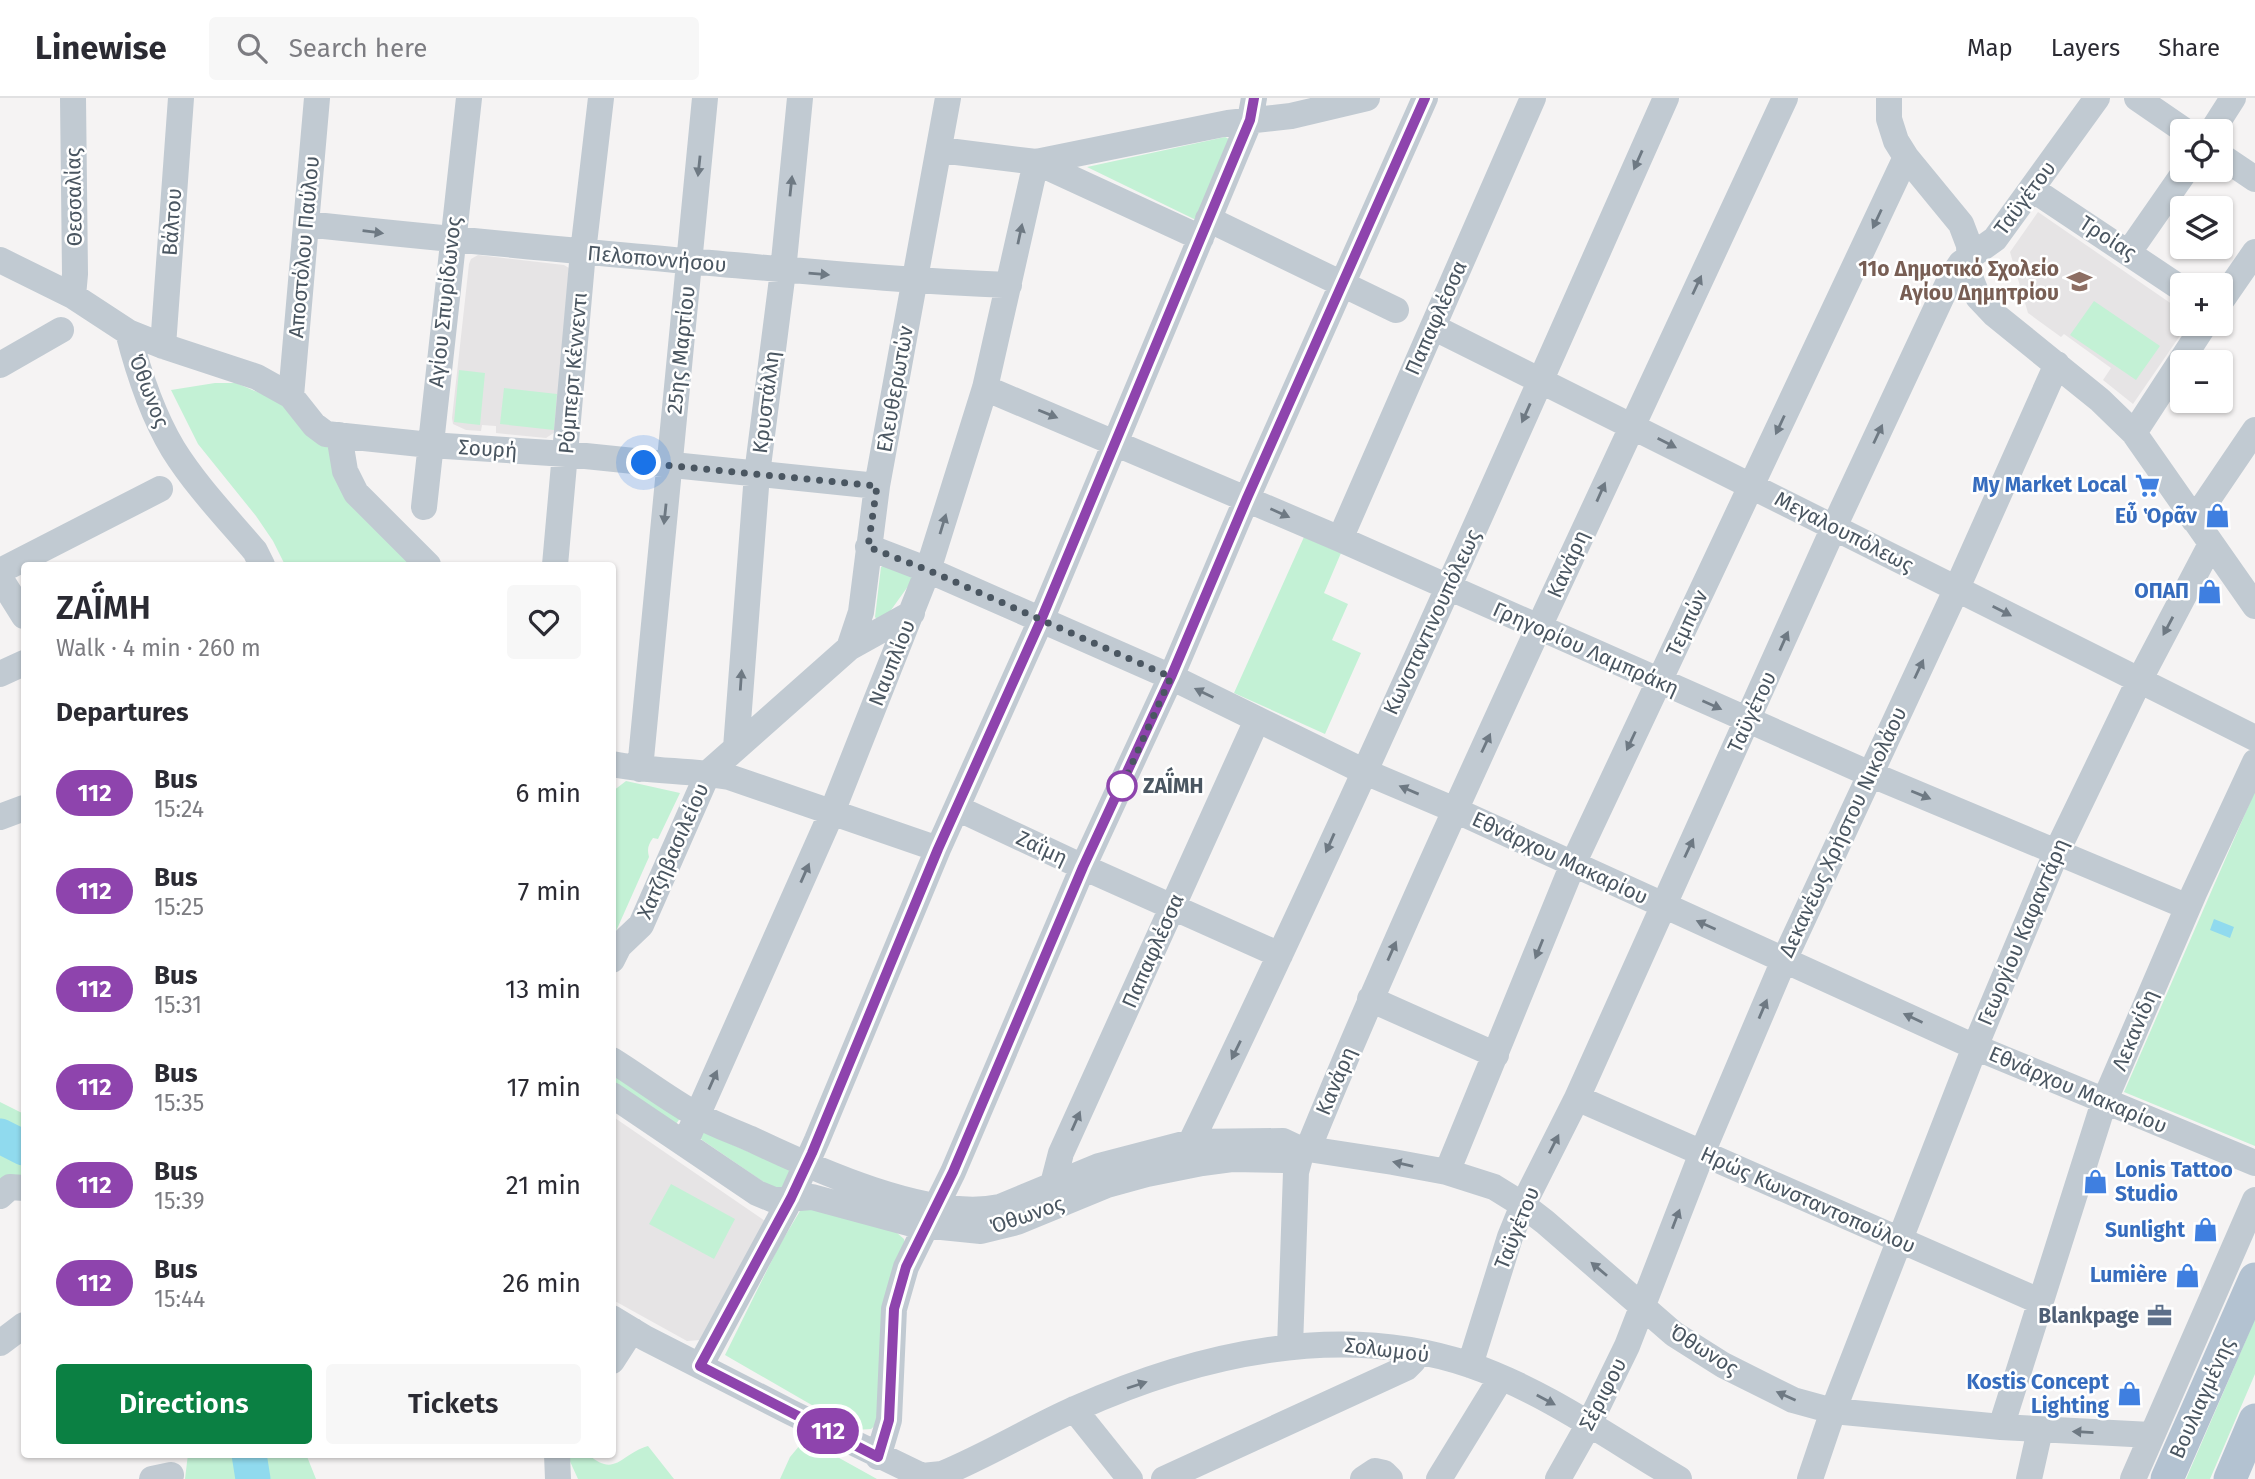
<!DOCTYPE html>
<meta charset="utf-8">
<style>
:root{--surface:#fff;--page:#f7f7f7;--text:#2b2b33;--muted:#7c7c81;--line:#e1e1e2;--accent:#0b8043}
body{margin:0;font-family:"Fira Sans",sans-serif;background:var(--page);color:var(--text);height:100vh;display:flex;flex-direction:column;font-size:26px;white-space:nowrap}
*{box-sizing:border-box;margin:0}
p{font-size:23px;color:var(--muted)}
.icon{flex:none;width:38px;height:38px;fill:none;stroke:currentColor;stroke-width:2;stroke-linecap:round;stroke-linejoin:round}
.map{position:relative;flex:1;overflow:hidden}
.side{position:absolute;left:21px;top:464px;width:595px;height:896px;display:flex;flex-direction:column;background:var(--surface);border-radius:7px;box-shadow:0 2px 5px #0004}
.side>*{flex:none}
.badge{padding:0 14px;border-radius:23px;font-size:24px;line-height:46px}
.buttons{position:absolute;left:2170px;top:21px;display:grid;gap:14px}
.buttons a{display:grid;place-items:center;width:63px;height:63px;border-radius:7px;background:var(--surface);box-shadow:0 2px 5px #0004;font-size:35px}
.you{position:absolute;width:35px;height:35px;margin:-18px;border:5px solid #fff;border-radius:50%;background:#1a73e8;box-shadow:0 0 0 10px #1a73e833}
.map>.badge{position:absolute;translate:-50% -50%;box-shadow:0 0 0 4px #fff}
h2{padding:0 35px;font-size:26px;line-height:63px}
.round{display:grid;place-items:center;flex:none;width:74px;height:74px;border-radius:7px;background:var(--page)}
.head{display:flex;align-items:center;justify-content:space-between;height:119px;padding:0 35px}
h1{font-size:33px;font-weight:600;line-height:52px}
.cta{display:flex;gap:14px;margin-top:auto;padding:14px 35px}
.cta a{flex:1;height:80px;border-radius:7px;background:var(--accent);color:#fff;font-size:28px;font-weight:600;line-height:80px;text-align:center}
.cta a+a{background:var(--page);color:var(--text)}
ul{padding:0;list-style:none}
li{display:flex;align-items:center;gap:21px;height:98px;padding:0 35px}
li div{flex:1}
li b{display:block;font-size:26px}
li em{font-style:normal}
li .badge{min-width:77px;font-weight:700;text-align:center}
header{display:flex;align-items:center;gap:42px;box-sizing:border-box;height:98px;padding:0 35px;background:var(--surface);border-bottom:2px solid var(--line)}
header strong{font-size:33px}
nav{display:flex;gap:38px;margin-inline-start:auto;font-size:24px}
.search{width:490px;height:63px;background:var(--page);display:flex;align-items:center;gap:18px;box-sizing:border-box;padding:0 24px;border-radius:7px;color:var(--muted);font-size:26px}
.map>svg:first-child{display:block}
.education{fill:#e6e4e5}
.green{fill:#c3f1d5}
.water{fill:#90daee}
.lines{fill:none;stroke-linecap:round;stroke-linejoin:round}
.river{stroke:#90daee;stroke-width:35}
.minor{stroke:#c1cad2;stroke-width:26}
.major{stroke:#b3c2d1;stroke-width:33}
.oneway{fill:#6e7983}
.line-casing{stroke:#fff;stroke-width:16}
.line{stroke:#8e44ad;stroke-width:10}
.walk{stroke:#4a5661;stroke-width:7;stroke-dasharray:0 12.6}
.stop-dot{fill:#fff;stroke:#8e44ad;stroke-width:3.5}
.labels{text-anchor:middle;dominant-baseline:central;stroke-width:5;stroke-linejoin:round;paint-order:stroke}
.street-label{font-size:21px;fill:#4a5661;stroke:#fff}
.education-label{font-size:21px;font-weight:bold;fill:#785e54;stroke:#fff;text-anchor:end}
.shop-label{font-size:21px;font-weight:bold;fill:#366cbe;stroke:#fff;text-anchor:end}
.stop-label{font-size:21px;font-weight:bold;fill:#4a5661;stroke:#fff;text-anchor:start}
.service-label{font-size:21px;font-weight:bold;fill:#4e5e75;stroke:#fff;text-anchor:end}
</style>
<header>
<strong>Linewise</strong>
<div class="search"><svg class="icon" aria-label="search" viewBox="0 0 24 24"><circle cx="10" cy="10" r="6"/><path d="M15 15l6 6"/></svg>Search here</div>
<nav><a>Map</a><a>Layers</a><a>Share</a></nav>
</header>
<div class="map">
<svg width="2255" height="1381" viewBox="0 0 2255 1381">
<rect width="100%" height="100%" fill="#f5f3f3"/>
<path class="education" d="M 2038,114 L 2182,213 L 2182,226 L 2188,226 L 2133,306 L 2103,282 L 2111,270 L 2064,236 L 2061,239 L 2028,215 L 2010,154 Z
M 478,157 L 564,167 L 569,170 L 555,334 L 546,340 L 496,335 L 496,328 L 482,327 L 481,333 L 466,332 L 453,326 L 452,320 L 469,166 L 471,161 Z
M 612,1018 L 765,1123 L 700,1242 L 687,1243 L 613,1202 Z"/>
<path class="green" d="M 1225,39 L 1229,41 L 1196,122 L 1087,69 Z
M 2094,203 L 2160,248 L 2136,282 L 2070,237 Z
M 459,272 L 485,275 L 480,327 L 454,324 Z
M 215,285 L 236,285 L 267,298 L 285,309 L 334,351 L 417,467 L 285,467 L 273,443 L 256,418 L 198,346 L 171,292 Z
M 504,290 L 557,296 L 554,332 L 500,326 Z
M 1304,439 L 1341,455 L 1324,495 L 1348,506 L 1332,542 L 1361,555 L 1325,636 L 1234,595 Z
M 886,466 L 914,480 L 886,519 L 878,523 L 875,519 L 881,469 Z
M 626,683 L 680,695 L 658,741 L 653,740 C 648,747 647,751 649,759 L 613,840 L 613,693 Z
M 2255,693 L 2255,1048 L 2124,994 Z
M 612,973 L 681,1019 L 676,1026 L 613,985 Z
M 0,1004 L 24,1016 L 24,1098 L 0,1082 Z
M 701,1033 L 788,1071 L 791,1075 L 783,1089 L 771,1089 L 702,1042 L 699,1039 Z
M 671,1086 L 735,1121 L 714,1161 L 649,1126 Z
M 803,1108 L 896,1134 L 904,1141 L 905,1148 L 878,1325 L 871,1331 L 855,1332 L 725,1257 L 779,1148 Z
M 2255,1221 L 2255,1276 L 2210,1381 L 2186,1381 Z
M 805,1341 L 877,1381 L 780,1381 L 790,1359 Z
M 648,1348 L 674,1381 L 578,1381 L 568,1359 L 573,1356 L 588,1356 C 615,1381 622,1355 648,1348 Z
M 188,1356 L 306,1356 L 316,1381 L 185,1381 Z"/>
<path class="water" d="M 2214,821 L 2234,829 L 2230,840 L 2210,832 Z"/>
<g class="lines">
<path class="river" d="M 0,1038 L 24,1050
M 249,1356 L 253,1381"/>
<path class="minor" d="M 73,0 L 75,176 L 73,198
M 1889,0 L 1889,21 L 1896,43 L 1906,59 L 1961,126 L 1969,147 L 1970,179 L 1978,199 L 1995,217 L 2100,302 L 2134,335 L 2255,508
M 2137,0 L 2185,33
M 2212,33 L 2233,0
M 940,52 L 1036,64 L 1228,25 L 1291,18 L 1367,0
M 2221,58 L 2255,81
M 1036,64 L 1201,140
M 2032,91 L 2182,191
M 1208,121 L 1396,212
M 306,126 C 432,140 559,151 686,163 C 794,172 901,183 1009,187
M 2129,154 L 2186,72
M 0,162 L 73,198 L 128,234 C 138,273 152,316 173,351 C 196,388 227,420 255,453 L 262,467
M 2221,203 L 2255,154
M 1433,229 L 2255,640
M 128,234 L 163,248 L 257,279 L 291,298 L 314,327 L 326,336 L 430,347 L 566,356 L 877,388
M 163,248 L 181,0
M 0,267 L 61,232
M 985,290 L 1340,441 L 1870,676 L 2188,809
M 291,298 L 317,0
M 2134,335 L 2205,226
M 339,337 L 345,373 L 356,395 L 428,467
M 424,409 L 469,0
M 2194,422 L 2255,332
M 1340,441 L 1533,0
M 868,449 L 928,472 L 1171,579 L 1363,673 L 1455,712 L 1975,949 L 2255,1065
M 555,467 L 583,154 L 601,0
M 0,473 L 160,391
M 0,480 L 24,518
M 849,550 L 912,515
M 0,576 L 24,565
M 736,650 L 757,376 L 783,173 L 800,0
M 612,666 C 651,674 690,672 729,679 L 938,751
M 640,671 L 705,0
M 957,710 L 1083,769 L 1280,857
M 0,719 L 24,710
M 612,862 L 619,848 L 641,827 L 708,675 L 849,550 L 861,514 L 877,388 L 948,0
M 1370,901 L 1496,957
M 612,962 C 641,980 668,1001 697,1017 C 715,1027 733,1033 751,1041 C 814,1071 930,1124 1000,1109 L 1099,1068 L 1191,1044 L 1283,1043 L 1302,1052
M 612,997 L 757,1095 L 774,1102 L 812,1099 L 912,1126 L 981,1133 L 1017,1124 L 1107,1087 L 1147,1076 L 1202,1065 L 1232,1061 L 1283,1062 L 1308,1051 L 1393,1064 L 1447,1074 L 1494,1089 L 1523,1107 L 1545,1124 L 1674,1236 L 1723,1267 L 1793,1302 L 1833,1313 L 2001,1329 L 2151,1337
M 1577,1000 L 2039,1203
M 1191,1044 C 1357,700 1511,349 1666,0
M 685,1045 L 832,714 L 928,472 L 985,290 L 1036,64
M 1308,1051 C 1380,875 1459,703 1538,531 C 1620,354 1702,177 1785,0
M 1447,1074 L 1573,766 L 1906,59
M 1053,1086 L 1061,1055 L 1257,622
M 0,1098 L 10,1089 L 24,1090
M 612,1220 L 645,1240 L 790,1314 L 922,1378 L 942,1376 C 988,1357 1030,1331 1075,1311 C 1197,1256 1340,1223 1470,1267 C 1545,1293 1611,1341 1679,1381
M 0,1245 L 24,1227
M 1290,1249 L 1296,1074 L 1302,1052
M 612,1263 L 632,1232
M 1470,1267 L 1510,1139 L 1523,1107 L 1577,1000 L 1834,429 L 1950,181 L 1961,165 L 1995,141 L 2097,0
M 700,1268 L 791,1100 L 817,1042 L 938,751 L 1041,522 L 1250,22 L 1254,0
M 1074,1311 L 1130,1381
M 2001,1329 L 2104,1004 L 2194,795 L 2255,664
M 557,1356 L 558,1381
M 878,1359 L 889,1322 L 894,1211 L 906,1169 L 953,1074 L 1083,769 L 1171,579 L 1247,400 L 1425,0
M 152,1381 L 171,1377
M 1164,1381 L 1406,1270 L 1413,1263 L 1416,1253
M 1363,1381 L 1375,1373 L 1384,1375 L 1390,1381
M 1439,1381 L 1501,1280
M 1558,1381 L 1589,1326 L 1627,1248 L 1702,1055 L 1784,862 L 1957,490 L 2057,266
M 1810,1381 L 1833,1313 L 1975,949 L 2057,753 L 2140,581 L 2211,446
M 2029,1381 L 2040,1332
M 2133,1381 L 2255,1102"/>
<path class="major" d="M 2167,1381 L 2255,1181
M 2230,1381 L 2255,1322"/>
</g>
<defs><path id="oneway-solid" d="M-6-.8H1V-3.2L6.5 0L1 3.2V.8H-6Z" transform="scale(1.75)"/></defs>
<g class="oneway">
<use href="#oneway-solid" transform="translate(1638 62) rotate(114)"/>
<use href="#oneway-solid" transform="translate(699 68) rotate(96)"/>
<use href="#oneway-solid" transform="translate(791 88) rotate(-84)"/>
<use href="#oneway-solid" transform="translate(1877 121) rotate(115)"/>
<use href="#oneway-solid" transform="translate(373 134) rotate(7)"/>
<use href="#oneway-solid" transform="translate(1020 136) rotate(-78)"/>
<use href="#oneway-solid" transform="translate(819 176) rotate(5)"/>
<use href="#oneway-solid" transform="translate(1697 187) rotate(-65)"/>
<use href="#oneway-solid" transform="translate(1526 315) rotate(114)"/>
<use href="#oneway-solid" transform="translate(1048 316) rotate(22)"/>
<use href="#oneway-solid" transform="translate(1780 327) rotate(115)"/>
<use href="#oneway-solid" transform="translate(1878 336) rotate(-65)"/>
<use href="#oneway-solid" transform="translate(1667 345) rotate(27)"/>
<use href="#oneway-solid" transform="translate(1601 394) rotate(-66)"/>
<use href="#oneway-solid" transform="translate(1280 415) rotate(24)"/>
<use href="#oneway-solid" transform="translate(665 416) rotate(96)"/>
<use href="#oneway-solid" transform="translate(943 426) rotate(-73)"/>
<use href="#oneway-solid" transform="translate(2002 513) rotate(27)"/>
<use href="#oneway-solid" transform="translate(2168 528) rotate(118)"/>
<use href="#oneway-solid" transform="translate(1784 543) rotate(-66)"/>
<use href="#oneway-solid" transform="translate(1919 571) rotate(-65)"/>
<use href="#oneway-solid" transform="translate(741 582) rotate(-86)"/>
<use href="#oneway-solid" transform="translate(1204 595) rotate(-154)"/>
<use href="#oneway-solid" transform="translate(1712 607) rotate(24)"/>
<use href="#oneway-solid" transform="translate(1631 643) rotate(115)"/>
<use href="#oneway-solid" transform="translate(1486 645) rotate(-65)"/>
<use href="#oneway-solid" transform="translate(1409 692) rotate(-157)"/>
<use href="#oneway-solid" transform="translate(1921 697) rotate(22)"/>
<use href="#oneway-solid" transform="translate(1330 745) rotate(114)"/>
<use href="#oneway-solid" transform="translate(1689 750) rotate(-65)"/>
<use href="#oneway-solid" transform="translate(805 775) rotate(-66)"/>
<use href="#oneway-solid" transform="translate(1706 827) rotate(-156)"/>
<use href="#oneway-solid" transform="translate(1539 851) rotate(112)"/>
<use href="#oneway-solid" transform="translate(1392 853) rotate(-66)"/>
<use href="#oneway-solid" transform="translate(1763 911) rotate(-67)"/>
<use href="#oneway-solid" transform="translate(1913 920) rotate(-155)"/>
<use href="#oneway-solid" transform="translate(1236 952) rotate(116)"/>
<use href="#oneway-solid" transform="translate(713 982) rotate(-66)"/>
<use href="#oneway-solid" transform="translate(1076 1023) rotate(-66)"/>
<use href="#oneway-solid" transform="translate(1554 1046) rotate(-63)"/>
<use href="#oneway-solid" transform="translate(1403 1066) rotate(-167)"/>
<use href="#oneway-solid" transform="translate(1676 1121) rotate(-69)"/>
<use href="#oneway-solid" transform="translate(1599 1171) rotate(-140)"/>
<use href="#oneway-solid" transform="translate(1137 1287) rotate(-18)"/>
<use href="#oneway-solid" transform="translate(1786 1298) rotate(-156)"/>
<use href="#oneway-solid" transform="translate(1546 1302) rotate(28)"/>
<use href="#oneway-solid" transform="translate(2083 1334) rotate(-177)"/>
</g>
<g class="lines">
<defs>
<path id="line" d="M 1254,0 L 1250,22 L 1041,522 L 938,751 L 812,1055 L 791,1100 L 700,1268 L 878,1359 L 889,1322 L 894,1211 L 906,1169 L 953,1074 L 1083,769 L 1171,579 L 1247,400 L 1425,0"/>
</defs>
<use href="#line" class="line-casing"/>
<use href="#line" class="line"/>
<path class="walk" d="M 644,365 L 877,388 L 868,449 L 928,472 L 1171,579 L 1122,688"/>
</g>
<defs>
<symbol id="school-bare" viewBox="-9 -9 18 18"><path d="M0-5L7-2L0 1L-7-2ZM-4 1L0 2.5L4 1V4Q0 6-4 4Z" fill="#8d6e63" stroke="#fff" stroke-width="2.5" paint-order="stroke"/></symbol>
<symbol id="supermarket-bare" viewBox="-9 -9 18 18"><path d="M-6-5.5h2.5l.6 2H6L4.5 2H-2.5L-4.4-4H-6ZM-1.5 3.2a1.3 1.3 0 1 0 .1 0ZM3 3.2a1.3 1.3 0 1 0 .1 0Z" fill="#3f7fe0" stroke="#fff" stroke-width="2.5" paint-order="stroke"/></symbol>
<symbol id="shop-bare" viewBox="-9 -9 18 18"><path d="M-5-2.5h2.3a2.7 3.5 0 0 1 5.4 0H5L5.5 6h-11ZM-1.5-2.5h3a1.5 2.3 0 0 0-3 0Z" fill="#3f7fe0" stroke="#fff" stroke-width="2.5" paint-order="stroke"/></symbol>
<symbol id="office-bare" viewBox="-9 -9 18 18"><path d="M-6-3h4V-5.5h4V-3h4V5H-6ZM-1-4.5V-3h2v-1.5ZM-6 0V1H6V0Z" fill="#5c6f8a" stroke="#fff" stroke-width="2.5" paint-order="stroke"/></symbol>
</defs>
<g fill-rule="evenodd">
<use href="#school-bare" x="2062" y="166" width="35" height="35"/>
<use href="#supermarket-bare" x="2130" y="370" width="35" height="35"/>
<use href="#shop-bare" x="2200" y="400" width="35" height="35"/>
<use href="#shop-bare" x="2192" y="476" width="35" height="35"/>
<use href="#shop-bare" x="2078" y="1066" width="35" height="35"/>
<use href="#shop-bare" x="2188" y="1114" width="35" height="35"/>
<use href="#shop-bare" x="2170" y="1160" width="35" height="35"/>
<use href="#office-bare" x="2142" y="1200" width="35" height="35"/>
<use href="#shop-bare" x="2112" y="1278" width="35" height="35"/>
</g>
<circle class="stop-dot" cx="1122" cy="688" r="14"/>
<g class="labels">
<g class="street-label">
<text transform="translate(74 99) rotate(-91)">Θεσσαλίας</text>
<text transform="translate(2025 100) rotate(-53)">Ταϋγέτου</text>
<text transform="translate(172 124) rotate(-86)">Βάλτου</text>
<text transform="translate(2108 140) rotate(33)">Τροίας</text>
<text transform="translate(304 149) rotate(-85)">Αποστόλου Παύλου</text>
<text transform="translate(657 161) rotate(5)">Πελοποννήσου</text>
<text transform="translate(445 204) rotate(-84)">Αγίου Σπυρίδωνος</text>
<text transform="translate(1436 220) rotate(-66)">Παπαφλέσσα</text>
<text transform="translate(681 252) rotate(-84)">25ης Μαρτίου</text>
<text transform="translate(573 275) rotate(-85)">Ρόμπερτ Κέννεντι</text>
<text transform="translate(895 291) rotate(-80)">Ελευθερωτών</text>
<text transform="translate(149 293) rotate(69)">Όθωνος</text>
<text transform="translate(766 304) rotate(-83)">Κρυστάλλη</text>
<text transform="translate(488 351) rotate(4)">Σουρή</text>
<text transform="translate(1844 434) rotate(27)">Μεγαλουπόλεως</text>
<text transform="translate(1568 466) rotate(-66)">Κανάρη</text>
<text transform="translate(1432 524) rotate(-65)">Κωνσταντινουπόλεως</text>
<text transform="translate(1687 525) rotate(-65)">Τεμπών</text>
<text transform="translate(1586 551) rotate(24)">Γρηγορίου Λαμπράκη</text>
<text transform="translate(892 565) rotate(-68)">Ναυπλίου</text>
<text transform="translate(1752 614) rotate(-65)">Ταϋγέτου</text>
<text transform="translate(1843 734) rotate(-65)">Δεκανέως Χρήστου Νικολάου</text>
<text transform="translate(1042 750) rotate(25)">Ζαΐμη</text>
<text transform="translate(673 753) rotate(-66)">Χατζηβασιλείου</text>
<text transform="translate(1560 760) rotate(25)">Εθνάρχου Μακαρίου</text>
<text transform="translate(2023 834) rotate(-67)">Γεωργίου Καφαντάρη</text>
<text transform="translate(1153 853) rotate(-66)">Παπαφλέσσα</text>
<text transform="translate(2135 932) rotate(-67)">Λεκανίδη</text>
<text transform="translate(1336 983) rotate(-67)">Κανάρη</text>
<text transform="translate(2078 992) rotate(23)">Εθνάρχου Μακαρίου</text>
<text transform="translate(1808 1102) rotate(24)">Ηρώς Κωνσταντοπούλου</text>
<text transform="translate(1027 1117) rotate(-19)">Όθωνος</text>
<text transform="translate(1517 1130) rotate(-68)">Ταϋγέτου</text>
<text transform="translate(1387 1252) rotate(7)">Σολωμού</text>
<text transform="translate(1704 1252) rotate(32)">Όθωνος</text>
<text transform="translate(1603 1296) rotate(-63)">Σέριφου</text>
<text transform="translate(2202 1300) rotate(-66)">Βουλιαγμένης</text>
</g>
<g class="education-label">
<text x="2059" y="171">11ο Δημοτικό Σχολείο<tspan x="2059" dy="24">Αγίου Δημητρίου</tspan></text>
</g>
<g class="shop-label">
<text x="2127" y="387">My Market Local</text>
<text x="2197" y="418">Εὖ Ὁρᾶν</text>
<text x="2189" y="493">ΟΠΑΠ</text>
<text x="2115" y="1072" text-anchor="start">Lonis Tattoo<tspan x="2115" dy="24">Studio</tspan></text>
<text x="2185" y="1132">Sunlight</text>
<text x="2167" y="1177">Lumière</text>
<text x="2109" y="1284">Kostis Concept<tspan x="2109" dy="24">Lighting</tspan></text>
</g>
<g class="stop-label">
<text x="1143" y="688">ΖΑΪ́ΜΗ</text>
</g>
<g class="service-label">
<text x="2139" y="1218">Blankpage</text>
</g>
</g>
</svg>
<div class="buttons">
<a><svg class="icon" aria-label="locate" viewBox="0 0 24 24"><circle cx="12" cy="12" r="6"/><path d="M12 2v4M12 18v4M2 12h4M18 12h4"/></svg></a>
<a><svg class="icon" aria-label="layers" viewBox="0 0 24 24"><path d="M12 4l9 5-9 5-9-5zM3 14l9 5 9-5"/></svg></a>
<a>+</a>
<a>−</a>
</div>
<div class="you" style="left:644px;top:365px"></div>
<b class="badge" style="left:828px;top:1333px;background:#8e44ad;color:#fff">112</b>
<section class="side">
<div class="head"><div><h1>ΖΑΪ́ΜΗ</h1><p>Walk · 4 min · 260 m</p></div><a class="round"><svg class="icon" aria-label="heart" viewBox="0 0 24 24"><path d="M12 20l-8-8c-3-5 5-10 8-4 3-6 11-1 8 4z"/></svg></a></div>
<h2>Departures</h2>
<ul>
<li><span class="badge" style="background:#8e44ad;color:#fff">112</span><div><b>Bus</b><p>15:24</p></div><em>6 min</em></li>
<li><span class="badge" style="background:#8e44ad;color:#fff">112</span><div><b>Bus</b><p>15:25</p></div><em>7 min</em></li>
<li><span class="badge" style="background:#8e44ad;color:#fff">112</span><div><b>Bus</b><p>15:31</p></div><em>13 min</em></li>
<li><span class="badge" style="background:#8e44ad;color:#fff">112</span><div><b>Bus</b><p>15:35</p></div><em>17 min</em></li>
<li><span class="badge" style="background:#8e44ad;color:#fff">112</span><div><b>Bus</b><p>15:39</p></div><em>21 min</em></li>
<li><span class="badge" style="background:#8e44ad;color:#fff">112</span><div><b>Bus</b><p>15:44</p></div><em>26 min</em></li>
</ul>
<div class="cta"><a>Directions</a><a>Tickets</a></div>
</section>
</div>
